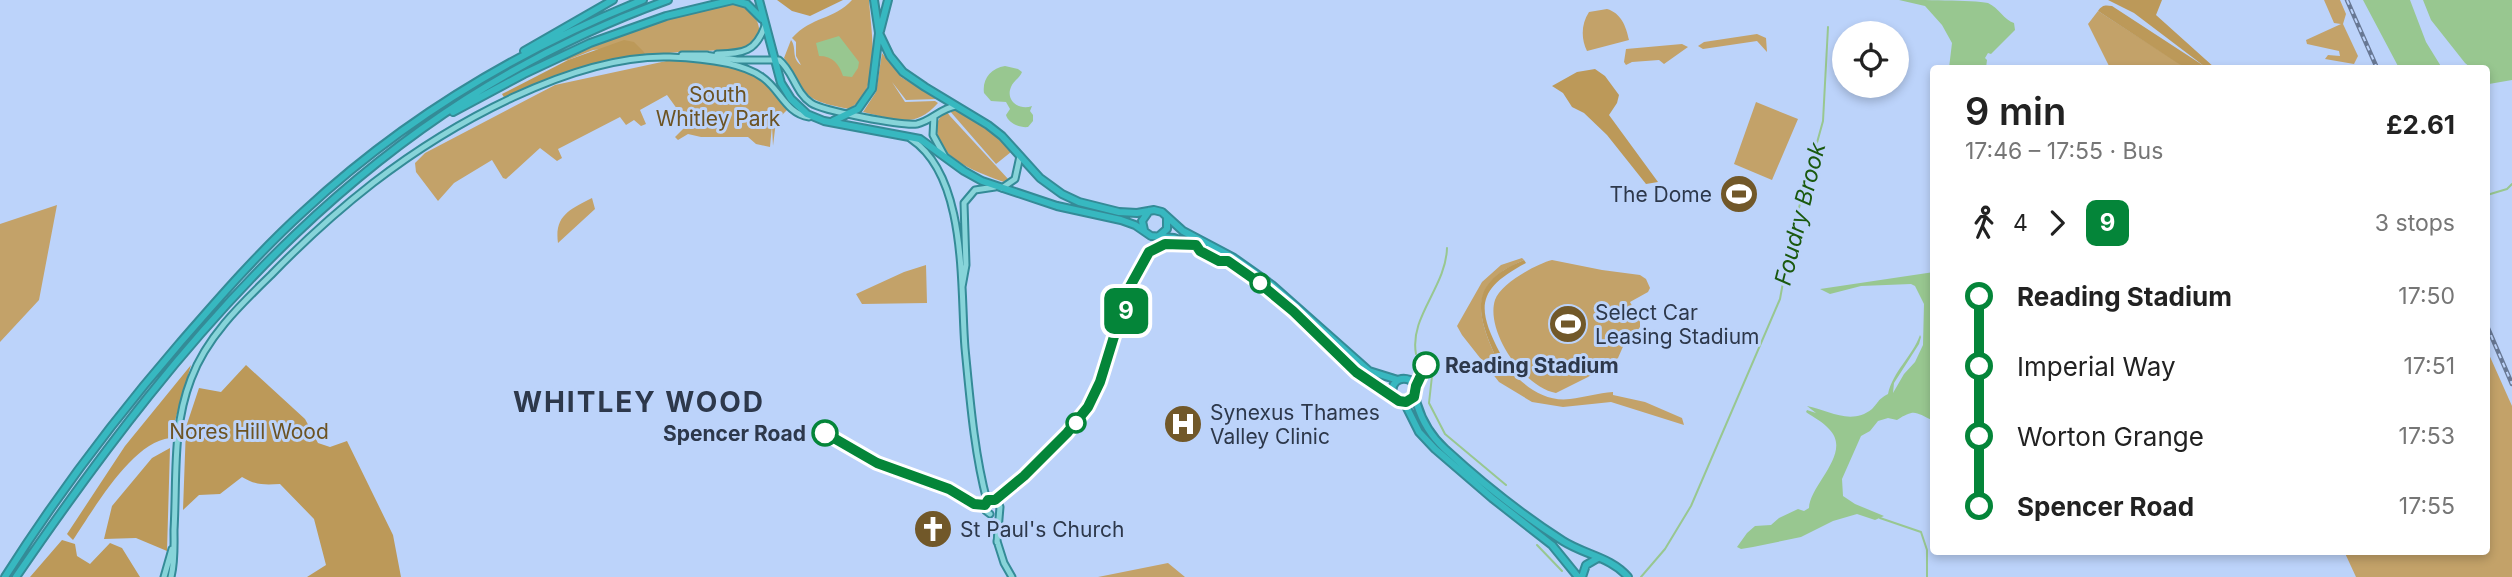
<!DOCTYPE html>
<meta charset="utf-8">
<style>
:root{--surface:#fff;--page:#f2f2f2;--text:#222;--muted:#767676}
body{margin:0;font-family:Inter,sans-serif;background:var(--page);color:var(--text);height:100vh;display:flex;flex-direction:column;font-size:26px;white-space:nowrap}
*{box-sizing:border-box;margin:0}
p{font-size:23px;color:var(--muted)}
.icon{flex:none;width:38px;height:38px;fill:none;stroke:currentColor;stroke-width:2;stroke-linecap:round;stroke-linejoin:round}
.map{position:relative;flex:1;overflow:hidden}
.drawer{position:absolute;left:1930px;top:65px;width:560px;height:490px;display:flex;flex-direction:column;background:var(--surface);border-radius:7px;box-shadow:0 4px 10px #0003}
.drawer>*{flex:none}
.badge{padding:0 14px;border-radius:10px;font-size:24px;line-height:46px}
.controls{position:absolute;left:1832px;top:21px;display:grid;gap:14px}
.controls a{display:grid;place-items:center;width:77px;height:77px;border-radius:50%;background:var(--surface);box-shadow:0 4px 10px #0003;font-size:35px}
.map>.badge{position:absolute;translate:-50% -50%;box-shadow:0 0 0 4px #fff}
.legs{display:flex;align-items:center;gap:10px;height:77px;padding:0 35px;font-size:23px}
.legs p{margin-inline-start:auto}
.head{display:flex;align-items:center;justify-content:space-between;height:119px;padding:0 35px}
h1{font-size:38px;font-weight:600;line-height:52px}
ul{padding:0 35px;list-style:none}
li{display:flex;align-items:center;gap:24px;height:70px;font-size:26px}
li i{display:grid;place-items:center;width:10px;height:100%;margin:0 9px;background:currentColor}
li i::after{content:'';width:18px;height:18px;margin:-9px;border:5px solid;border-radius:50%;background:var(--surface)}
li p{margin-inline-start:auto}
li:first-child i{background:linear-gradient(#0000 50%,currentColor 0)}
li:last-child i{background:linear-gradient(currentColor 50%,#0000 0)}
.map>svg:first-child{display:block}
.green{fill:#c3a269}
.forest{fill:#bc9959}
.water{fill:#98c790}
.lines{fill:none;stroke-linecap:round;stroke-linejoin:round}
.stream{stroke:#98c790;stroke-width:2}
.major-casing{stroke:#348b97;stroke-width:9}
.highway-casing{stroke:#348b97;stroke-width:10}
.major{stroke:#87d4d9;stroke-width:5}
.highway{stroke:#37b8c0;stroke-width:6}
.rail-casing{stroke:#687894;stroke-width:4.5}
.rail{stroke:#bcd3fa;stroke-width:2;stroke-dasharray:5;stroke-linecap:butt}
.line-1-casing{stroke:#fff;stroke-width:16}
.line-1{stroke:#048539;stroke-width:10}
.stop-1-dot{fill:#fff;stroke:#048539;stroke-width:3.5}
.labels{text-anchor:middle;dominant-baseline:central;stroke-width:6;stroke-linejoin:round;paint-order:stroke}
.park-label{font-size:21px;fill:#6c5323;stroke:#bcd3fa}
.poi-label{font-size:21px;fill:#2d384b;stroke:#bcd3fa;text-anchor:start}
.stop-label{font-size:21px;font-weight:bold;fill:#2d384b;stroke:#bcd3fa;text-anchor:start}
.water-label{font-size:23px;font-style:italic;fill:#1a590f;stroke:#bcd3fa}
.district-label{font-size:28px;font-weight:bold;letter-spacing:2px;fill:#2d384b;stroke:#bcd3fa}
</style>
<div class="map">
<svg width="2512" height="577" viewBox="0 0 2512 577">
<rect width="100%" height="100%" fill="#bcd3fa"/>
<path class="green" d="M 852,0 L 869,0 C 871,33 883,89 849,109 C 799,99 811,97 784,58 L 791,40 C 797,48 791,58 801,65 L 796,56 L 796,42 L 792,38 C 812,16 834,20 852,0 Z
M 2324,0 L 2340,0 L 2346,14 L 2343,24 L 2358,56 L 2354,64 L 2325,59 L 2328,55 L 2340,56 L 2339,51 L 2307,44 L 2306,40 L 2341,24 L 2334,23 Z
M 732,3 C 743,5 753,9 757,21 C 772,58 708,49 690,51 C 676,52 662,54 647,55 L 636,46 L 593,50 L 568,60 L 556,62 C 594,44 633,30 673,17 C 693,12 711,5 732,3 Z
M 1607,9 C 1621,13 1626,26 1629,40 L 1587,51 C 1581,39 1581,24 1589,12 Z
M 2098,11 L 2177,62 L 2185,68 L 2110,68 L 2088,24 Z
M 1757,34 L 1766,38 L 1767,52 L 1757,41 L 1703,49 L 1698,46 L 1704,42 Z
M 1682,44 L 1688,47 L 1664,64 L 1659,60 L 1632,62 L 1626,65 L 1624,62 L 1626,49 Z
M 882,53 L 901,77 L 937,99 L 906,100 L 892,82 L 905,102 L 935,101 L 938,103 C 914,130 895,119 863,112 L 876,92 Z
M 671,60 C 702,60 748,62 771,86 C 778,92 782,102 788,109 L 776,121 L 773,146 L 772,125 L 770,147 L 756,144 L 748,137 L 701,137 L 688,134 L 678,140 L 675,137 L 688,124 L 667,95 L 640,110 L 646,124 L 641,126 L 634,120 L 626,125 L 620,117 L 558,149 L 562,158 L 557,161 L 540,148 L 506,179 L 503,178 L 492,160 L 454,183 L 438,201 L 416,172 L 415,163 L 425,153 L 555,85 Z
M 1756,102 L 1798,119 L 1772,180 L 1734,164 Z
M 949,110 C 969,109 1000,137 1011,152 L 996,164 Z
M 947,112 L 950,116 L 1009,180 L 1004,182 C 982,174 937,159 937,130 C 936,121 940,116 947,112 Z
M 592,198 L 595,209 L 558,243 C 554,215 571,209 592,198 Z
M 57,205 L 39,300 L 0,342 L 0,224 Z
M 1522,258 L 1524,260 C 1473,281 1474,309 1494,353 L 1500,354 C 1513,378 1540,403 1570,399 C 1585,397 1598,393 1613,392 L 1613,395 L 1645,402 L 1682,418 L 1684,425 L 1611,402 L 1563,407 L 1532,402 L 1499,382 L 1462,335 L 1457,326 L 1482,282 L 1501,265 Z
M 1552,260 L 1602,270 L 1640,275 L 1646,279 L 1650,288 L 1648,292 L 1630,302 L 1640,320 L 1640,327 L 1631,339 L 1625,342 L 1618,358 L 1588,377 L 1556,393 C 1524,388 1485,331 1495,300 C 1500,284 1536,264 1552,260 Z
M 926,265 L 927,303 L 862,304 L 856,294 L 904,272 Z
M 2487,350 L 2512,406 L 2512,577 L 2356,577 L 2344,551 L 2487,551 Z
M 1168,563 L 1185,577 L 1098,577 Z"/>
<path class="forest" d="M 777,0 L 843,0 L 810,16 L 792,11 Z
M 2108,0 L 2162,0 L 2156,15 L 2215,68 L 2185,68 L 2098,11 C 2102,5 2105,5 2112,6 L 2204,66 L 2134,13 Z
M 624,40 L 634,42 L 647,55 C 596,61 551,79 505,99 L 502,94 L 568,60 Z
M 1595,69 L 1605,76 L 1619,95 L 1617,103 L 1609,115 L 1658,182 L 1646,184 L 1607,135 L 1584,113 L 1572,107 L 1563,93 L 1552,86 L 1577,72 Z
M 1524,260 L 1526,263 C 1477,289 1476,307 1500,353 L 1494,353 C 1474,308 1472,281 1524,260 Z
M 191,365 L 170,438 C 132,442 94,509 73,540 L 67,534 L 125,446 Z
M 246,365 L 305,419 L 318,443 L 330,447 L 347,441 L 393,535 L 401,577 L 307,577 L 326,565 L 314,519 L 280,484 C 264,485 255,485 242,477 L 220,494 L 199,495 L 183,510 L 186,427 L 199,388 L 221,392 Z
M 170,448 L 167,551 L 136,538 L 104,539 L 112,506 L 152,458 Z
M 62,540 L 75,544 L 77,556 L 90,564 L 110,543 L 122,548 L 140,577 L 30,577 Z"/>
<path class="water" d="M 1899,0 C 1918,0 1973,0 1988,3 C 1999,8 2004,20 2014,23 L 2015,30 L 1991,54 L 1988,53 L 1985,58 L 1987,60 L 1986,68 L 1949,68 L 1952,43 L 1942,25 L 1925,6 Z
M 2363,0 L 2410,0 L 2426,42 L 2442,68 L 2399,68 Z
M 2423,0 L 2512,0 L 2512,80 L 2489,84 L 2487,82 L 2487,68 L 2471,68 L 2465,63 L 2431,20 Z
M 839,36 L 859,62 L 858,68 L 852,77 L 843,76 C 839,64 833,56 819,56 L 816,43 Z
M 1005,66 L 1018,69 L 1022,72 C 1020,78 1013,81 1011,87 C 1005,101 1020,111 1032,106 L 1030,111 L 1033,115 L 1033,121 L 1028,127 C 1020,128 1008,123 1006,115 L 1010,109 L 1006,102 L 991,101 L 984,93 C 982,79 991,68 1005,66 Z
M 1934,272 L 1934,421 C 1915,413 1916,408 1897,420 L 1888,418 L 1878,421 L 1870,431 L 1861,436 L 1842,479 L 1843,496 L 1855,504 L 1884,516 L 1875,520 L 1857,514 L 1833,521 L 1801,537 L 1753,547 L 1741,549 L 1737,547 L 1747,533 L 1755,526 L 1771,525 L 1779,518 L 1798,509 L 1804,511 L 1809,508 C 1810,484 1853,453 1829,429 C 1823,422 1813,417 1806,412 L 1807,410 L 1816,413 L 1807,406 C 1828,410 1851,426 1872,409 C 1879,402 1877,400 1888,394 C 1893,371 1912,357 1920,335 L 1921,337 L 1919,344 L 1894,383 L 1893,393 L 1904,374 L 1915,362 L 1923,345 L 1924,304 L 1915,286 L 1911,284 L 1861,286 L 1830,294 L 1820,289 Z"/>
<g class="lines">
<path class="stream" d="M 2487,195 L 2507,189 L 2512,184
M 1416,354 C 1409,317 1446,287 1447,248
M 1432,376 L 1429,403 L 1445,434 L 1506,485
M 1880,518 L 1921,532 L 1927,550 L 1927,577
M 1932,534 L 1934,533
M 1537,545 L 1562,571
M 1641,577 L 1665,549 L 1691,506 L 1780,299 L 1792,233 L 1823,121 L 1828,27"/>
<defs>
<path id="major" d="M 717,54 C 743,53 755,53 765,26
M 682,55 L 707,55
M 705,55 L 737,60 L 779,60 C 793,71 795,92 811,103 C 823,111 902,126 917,124 C 931,121 941,108 956,106
M 934,116 L 933,135 L 944,155
M 911,139 C 968,177 960,288 965,348 C 970,399 974,452 987,501
M 1002,188 L 1015,179 L 1020,156
M 962,287 L 966,265 L 964,203 L 975,190 L 995,187
M 990,514 L 986,511 L 985,504 L 988,500 L 994,499 L 998,502 L 1000,507 L 997,542
M 997,541 L 1004,563 L 1012,577
M 164,577 L 172,549
M 171,577 C 175,561 174,546 174,530 C 177,478 172,428 191,379 C 206,338 240,305 271,275 C 303,242 337,211 373,183 C 448,125 573,54 670,57 C 696,58 741,62 762,77 C 780,89 786,114 809,117"/>
<path id="highway" d="M 759,0 L 781,83 L 791,99 L 807,114 L 824,121 L 920,139 L 964,171 L 982,181 L 1057,206 L 1121,220 L 1135,225 L 1151,236 L 1174,238 L 1210,251 L 1248,275 L 1274,294 L 1360,376 L 1404,402
M 880,31 L 888,0
M 879,33 L 890,56 L 903,72 L 925,87 L 988,125 L 1002,136 L 1040,178 L 1062,194 L 1079,202 L 1119,212 L 1137,213 L 1154,210 L 1162,212 L 1183,231 L 1234,258 L 1272,285 L 1369,371 L 1398,380
M 524,51 L 613,0
M 453,112 L 524,74 L 590,43 L 666,16 L 733,0 L 747,4 L 762,19
M 833,121 L 858,109 L 872,89 L 879,33 L 874,0
M 1144,230 L 1142,221 L 1149,211
M 1159,236 L 1167,229 L 1167,217
M 1393,395 C 1390,383 1399,376 1410,380 C 1418,387 1414,395 1417,404 C 1422,421 1432,437 1445,449 C 1482,483 1521,514 1563,541 C 1585,555 1611,557 1628,577
M 1404,402 L 1419,432 L 1435,449 L 1492,498 L 1552,545 L 1578,577
M 5,577 C 57,495 116,417 179,344 C 219,298 258,253 303,212 C 402,120 518,50 643,0
M 16,577 C 188,326 372,106 668,0
M 1582,577 L 1586,565 L 1598,558"/>
</defs>
<use href="#major" class="major-casing"/>
<use href="#highway" class="highway-casing"/>
<use href="#major" class="major"/>
<use href="#highway" class="highway"/>
<defs>
<path id="rail" d="M 2347,0 L 2377,68
M 2487,326 L 2512,384"/>
</defs>
<use href="#rail" class="rail-casing"/>
<use href="#rail" class="rail"/>
</g>
<g class="lines">
<defs>
<path id="line-1" d="M 825,433 L 877,463 L 949,489 L 974,504 L 985,505 L 988,500 L 995,500 L 1024,476 L 1067,433 L 1088,407 L 1100,382 L 1116,330 L 1121,316 L 1126,311 L 1128,290 L 1149,252 L 1165,244 L 1196,245 L 1200,251 L 1219,261 L 1228,261 L 1258,282 L 1293,311 L 1356,372 L 1399,401 L 1406,402 L 1414,397 L 1416,386 L 1426,365"/>
</defs>
<use href="#line-1" class="line-1-casing"/>
<use href="#line-1" class="line-1"/>
</g>
<defs>
<symbol id="stadium-disc" viewBox="-11 -11 22 22"><circle r="9.5" fill="#715829" stroke="#bcd3fa"/><path d="M0-5a6.5 5 0 1 0 0 10a6.5 5 0 1 0 0-10ZM-3.5-1.8h7v3.6h-7Z" fill="#fff"/></symbol>
<symbol id="hospital-disc" viewBox="-11 -11 22 22"><circle r="9.5" fill="#715829" stroke="#bcd3fa"/><path d="M-5-5h3v3.5h4V-5h3V5h-3V1.5h-4V5h-3Z" fill="#fff"/></symbol>
<symbol id="church-disc" viewBox="-11 -11 22 22"><circle r="9.5" fill="#715829" stroke="#bcd3fa"/><path d="M-1.2-6h2.4v3.5h3.3v2.4h-3.3V6h-2.4V-.1h-3.3v-2.4h3.3Z" fill="#fff"/></symbol>
</defs>
<g fill-rule="evenodd">
<use href="#stadium-disc" x="1717" y="172" width="44" height="44"/>
<use href="#stadium-disc" x="1546" y="302" width="44" height="44"/>
<use href="#hospital-disc" x="1161" y="402" width="44" height="44"/>
<use href="#church-disc" x="911" y="507" width="44" height="44"/>
</g>
<g class="stop-1-dot">
<circle cx="1260" cy="283" r="9"/>
<circle cx="1426" cy="365" r="12"/>
<circle cx="1076" cy="423" r="9"/>
<circle cx="825" cy="433" r="12"/>
</g>
<g class="labels">
<g class="park-label">
<text x="718" y="94">South<tspan x="718" dy="24">Whitley Park</tspan></text>
<text x="249" y="431">Nores Hill Wood</text>
</g>
<g class="poi-label">
<text x="1712" y="194" text-anchor="end">The Dome</text>
<text x="1595" y="312">Select Car<tspan x="1595" dy="24">Leasing Stadium</tspan></text>
<text x="1210" y="412">Synexus Thames<tspan x="1210" dy="24">Valley Clinic</tspan></text>
<text x="960" y="529">St Paul's Church</text>
</g>
<g class="stop-label">
<text x="1445" y="365">Reading Stadium</text>
<text x="806" y="433" text-anchor="end">Spencer Road</text>
</g>
<g class="water-label">
<text transform="translate(1800 214) rotate(-76)">Foudry Brook</text>
</g>
<g class="district-label">
<text x="639" y="402">WHITLEY WOOD</text>
</g>
</g>
</svg>
<div class="controls">
<a><svg class="icon" aria-label="locate" viewBox="0 0 24 24"><circle cx="12" cy="12" r="6"/><path d="M12 2v4M12 18v4M2 12h4M18 12h4"/></svg></a>
</div>
<b class="badge" style="left:1126px;top:311px;background:#048539;color:#fff">9</b>
<section class="drawer">
<div class="head"><div><h1>9 min</h1><p>17:46 – 17:55 · Bus</p></div><b>£2.61</b></div>
<div class="legs"><svg class="icon" aria-label="walk" viewBox="0 0 24 24"><circle cx="13" cy="4" r="2"/><path d="M13 8l-2 6 4 7M11 14l-3 7M7 12l3-4h3l4 4"/></svg>4<svg class="icon" aria-label="forward" viewBox="0 0 24 24"><path d="M9 5l7 7-7 7"/></svg><b class="badge" style="background:#048539;color:#fff">9</b><p>3 stops</p></div>
<ul>
<li><i style="color:#048539"></i><b>Reading Stadium</b><p>17:50</p></li>
<li><i style="color:#048539"></i><span>Imperial Way</span><p>17:51</p></li>
<li><i style="color:#048539"></i><span>Worton Grange</span><p>17:53</p></li>
<li><i style="color:#048539"></i><b>Spencer Road</b><p>17:55</p></li>
</ul>
</section>
</div>
